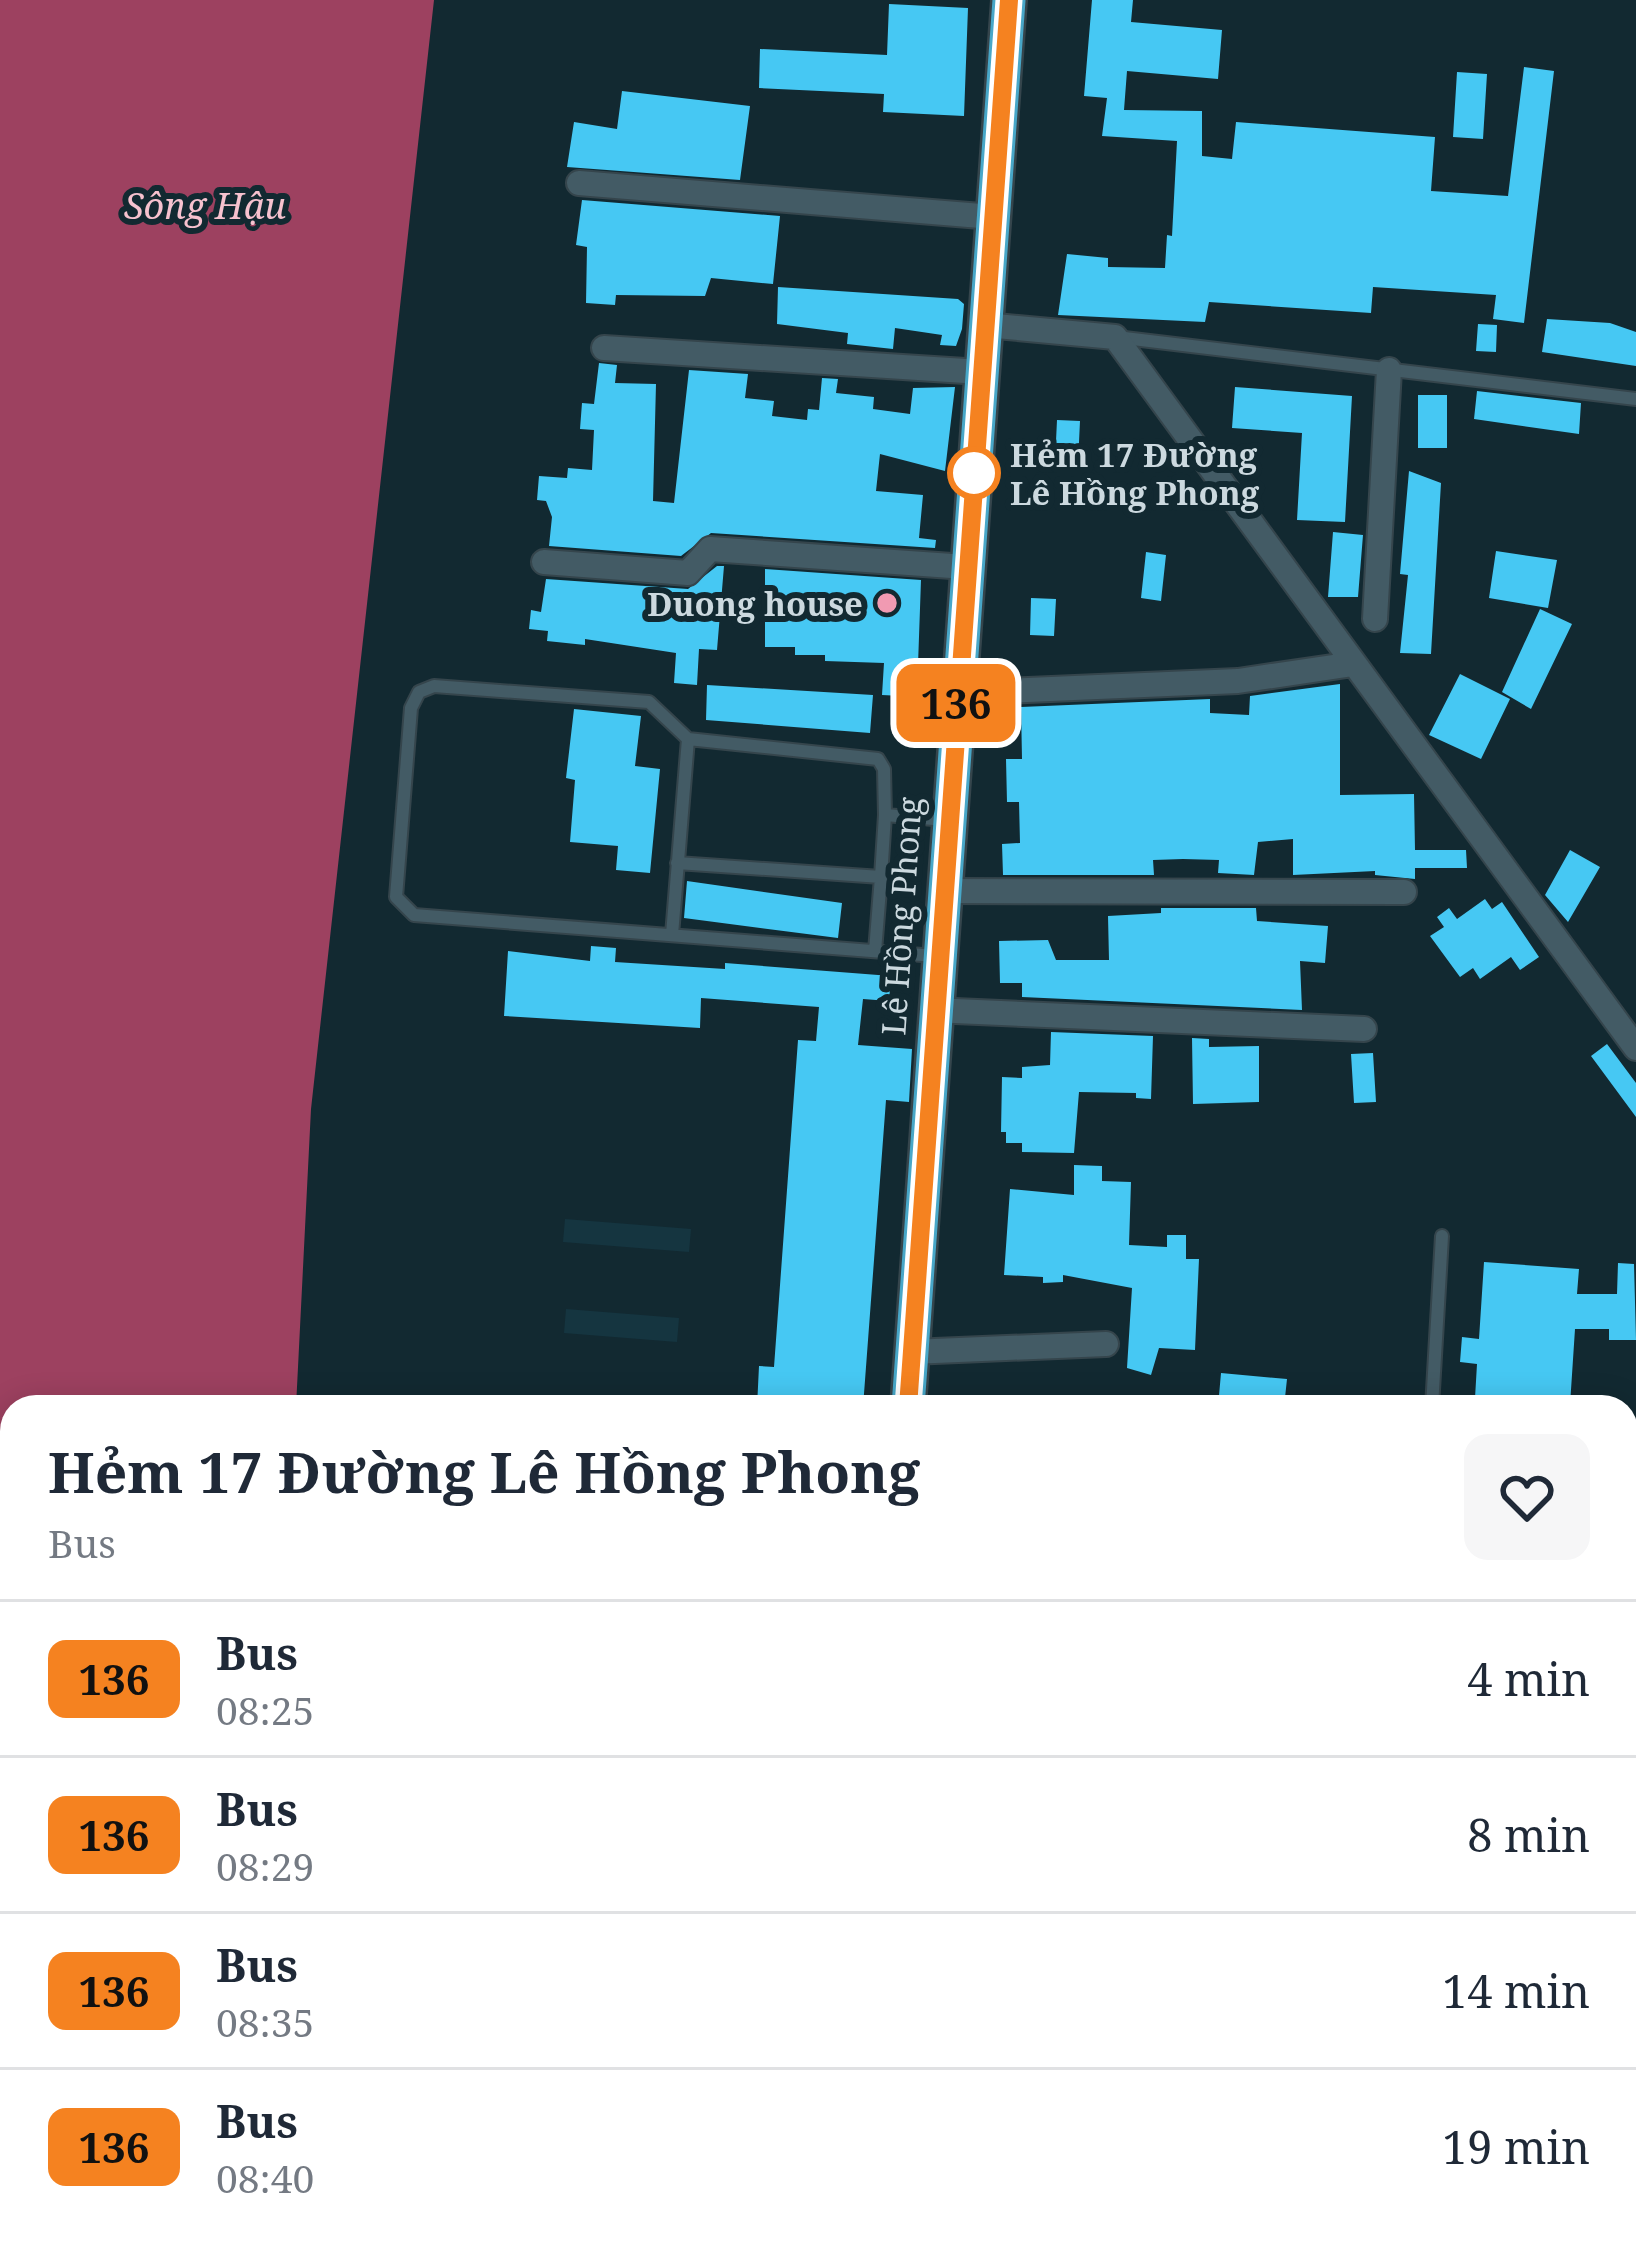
<!DOCTYPE html>
<meta charset="utf-8">
<style>
:root{--surface:#fff;--page:#f6f6f7;--text:#1f2937;--muted:#747a83;--line:#e0e1e3}
body{margin:0;font-family:"Noto Serif",serif;background:var(--page);color:var(--text);height:100vh;display:flex;flex-direction:column;font-size:45px;white-space:nowrap}
*{box-sizing:border-box;margin:0}
p{font-size:39px;color:var(--muted)}
.icon{flex:none;width:66px;height:66px;fill:none;stroke:currentColor;stroke-width:2;stroke-linecap:round;stroke-linejoin:round}
.map{position:relative;flex:1;overflow:hidden}
.panel{position:absolute;left:0px;top:1395px;width:1638px;height:855px;display:flex;flex-direction:column;background:var(--surface);border-radius:36px 36px 0 0;box-shadow:0 6px 30px #0003}
.panel>*{flex:none}
.badge{padding:0 24px;border-radius:18px;font-size:42px;line-height:78px}
.map>.badge{position:absolute;translate:-50% -50%;box-shadow:0 0 0 6px #fff}
.round{display:grid;place-items:center;flex:none;width:126px;height:126px;border-radius:24px;background:var(--page)}
.head{display:flex;align-items:center;justify-content:space-between;height:204px;padding:0 48px}
h1{font-size:57px;font-weight:700;line-height:90px}
ul{padding:0;list-style:none}
li{display:flex;align-items:center;gap:36px;height:156px;padding:0 48px;border-top:3px solid var(--line)}
li div{flex:1}
li b{display:block;font-size:45px}
li em{font-style:normal}
li .badge{min-width:132px;font-weight:700;text-align:center}
.map>svg:first-child{display:block}
.built{fill:#153540}
.water{fill:#9d4160}
.building{fill:#46c8f3}
.lines{fill:none;stroke-linecap:round;stroke-linejoin:round}
.service-casing{stroke:#35454c;stroke-width:16}
.minor-casing{stroke:#35454c;stroke-width:28}
.trunk-casing{stroke:#35454c;stroke-width:38}
.service{stroke:#435b65;stroke-width:12}
.minor{stroke:#435b65;stroke-width:24}
.trunk{stroke:#48a7c8;stroke-width:33}
.line-casing{stroke:#fff;stroke-width:27}
.line{stroke:#f58220;stroke-width:18}
.stop-dot{fill:#fff;stroke:#f58220;stroke-width:6}
.poi-dot{fill:#f19ab2;stroke:#122931;stroke-width:4.5}
.labels{text-anchor:middle;dominant-baseline:central;stroke-width:12;stroke-linejoin:round;paint-order:stroke}
.stop-label{font-size:33px;font-weight:bold;fill:#ccd9df;stroke:#122931;text-anchor:start}
.poi-label{font-size:33px;font-weight:bold;fill:#ccd9df;stroke:#122931;text-anchor:end}
.street-label{font-size:33px;fill:#ccd9df;stroke:#122931}
.water-label{font-size:36px;font-style:italic;fill:#f7c2cf;stroke:#122931}
</style>
<div class="map">
<svg width="1636" height="2248" viewBox="0 0 1636 2248">
<rect width="100%" height="100%" fill="#122931"/>
<path class="built" d="M 565,1219 L 691,1229 L 689,1252 L 563,1242 Z
M 566,1309 L 679,1318 L 677,1342 L 564,1333 Z"/>
<path class="water" d="M 0,0 L 434,0 L 311,1109 L 296,1407 L 12,1407 L 12,2238 L 255,2238 L 255,2248 L 0,2248 Z"/>
<path class="building" d="M 1092,0 L 1133,0 L 1131,22 L 1222,30 L 1218,79 L 1127,71 L 1124,110 L 1202,111 L 1202,156 L 1232,159 L 1236,122 L 1435,137 L 1431,191 L 1508,196 L 1524,67 L 1554,71 L 1524,323 L 1493,319 L 1496,295 L 1373,287 L 1371,313 L 1209,302 L 1205,322 L 1058,315 L 1067,254 L 1108,258 L 1108,267 L 1165,268 L 1167,235 L 1172,236 L 1177,141 L 1102,136 L 1107,98 L 1084,96 Z
M 889,4 L 968,8 L 964,116 L 883,112 L 884,94 L 759,88 L 760,49 L 887,55 Z
M 1457,72 L 1487,74 L 1483,139 L 1453,137 Z
M 622,91 L 750,106 L 740,180 L 567,167 L 574,122 L 617,129 Z
M 582,200 L 780,216 L 773,284 L 711,278 L 705,296 L 616,295 L 615,305 L 586,303 L 587,247 L 576,245 Z
M 778,287 L 958,299 L 964,304 L 962,329 L 956,346 L 940,345 L 942,335 L 895,328 L 893,349 L 847,344 L 848,333 L 777,324 Z
M 1547,319 L 1610,323 L 1636,332 L 1636,366 L 1542,352 Z
M 1478,324 L 1497,325 L 1496,352 L 1476,351 Z
M 599,363 L 617,365 L 615,383 L 656,384 L 653,501 L 674,503 L 689,370 L 748,374 L 745,398 L 774,401 L 772,416 L 807,420 L 808,409 L 819,410 L 822,378 L 838,379 L 836,393 L 874,397 L 873,409 L 910,414 L 913,388 L 955,387 L 945,471 L 880,454 L 876,491 L 923,495 L 919,538 L 936,540 L 935,548 L 711,533 L 681,556 L 549,546 L 552,517 L 546,501 L 537,500 L 539,476 L 567,478 L 568,468 L 592,470 L 594,430 L 580,429 L 582,403 L 594,404 Z
M 1235,387 L 1352,396 L 1345,522 L 1297,520 L 1302,433 L 1232,428 Z
M 1477,391 L 1581,403 L 1579,434 L 1474,419 Z
M 1418,395 L 1447,395 L 1447,448 L 1418,448 Z
M 1057,420 L 1080,421 L 1078,463 L 1055,462 Z
M 1409,471 L 1441,483 L 1431,654 L 1400,653 L 1408,575 L 1400,574 Z
M 1333,532 L 1363,535 L 1358,597 L 1328,597 Z
M 1496,551 L 1557,560 L 1548,608 L 1489,598 Z
M 1146,552 L 1166,555 L 1161,601 L 1141,598 Z
M 717,566 L 724,566 L 717,650 L 699,649 L 697,685 L 674,683 L 676,653 L 585,639 L 585,645 L 547,641 L 548,631 L 529,629 L 531,610 L 541,612 L 546,579 L 688,589 Z
M 765,569 L 921,580 L 918,665 L 924,665 L 923,697 L 882,695 L 884,663 L 825,661 L 825,655 L 795,655 L 795,647 L 765,647 Z
M 1031,598 L 1056,599 L 1054,636 L 1030,635 Z
M 1540,609 L 1572,624 L 1531,709 L 1502,692 Z
M 1460,674 L 1510,699 L 1481,759 L 1429,735 Z
M 1340,684 L 1340,795 L 1414,794 L 1415,850 L 1466,850 L 1467,868 L 1415,868 L 1415,879 L 1375,875 L 1375,871 L 1293,875 L 1293,839 L 1258,842 L 1254,875 L 1218,873 L 1219,860 L 1183,859 L 1153,860 L 1154,875 L 1003,875 L 1002,844 L 1020,843 L 1019,802 L 1007,802 L 1006,759 L 1022,759 L 1021,707 L 1210,699 L 1210,713 L 1249,715 L 1250,696 Z
M 707,685 L 873,695 L 870,733 L 706,720 Z
M 574,709 L 641,716 L 635,766 L 660,769 L 650,873 L 616,870 L 618,846 L 570,842 L 575,780 L 566,778 Z
M 1570,850 L 1600,867 L 1568,922 L 1545,895 Z
M 687,881 L 842,903 L 838,938 L 684,918 Z
M 1485,899 L 1492,909 L 1502,902 L 1539,957 L 1520,970 L 1511,957 L 1480,979 L 1473,968 L 1460,977 L 1430,936 L 1444,927 L 1437,917 L 1449,908 L 1457,919 Z
M 1161,908 L 1256,908 L 1257,921 L 1328,926 L 1325,963 L 1300,961 L 1302,1010 L 1022,997 L 1022,983 L 1000,983 L 999,941 L 1048,940 L 1056,960 L 1109,960 L 1108,916 L 1161,913 Z
M 591,946 L 616,948 L 615,962 L 725,969 L 725,963 L 891,976 L 889,1001 L 863,999 L 858,1045 L 912,1049 L 909,1102 L 886,1100 L 863,1407 L 757,1407 L 759,1366 L 774,1367 L 798,1040 L 816,1041 L 819,1007 L 701,998 L 700,1028 L 504,1016 L 508,951 L 590,961 Z
M 1051,1032 L 1153,1036 L 1151,1099 L 1136,1098 L 1136,1093 L 1079,1092 L 1074,1153 L 1022,1152 L 1022,1143 L 1006,1143 L 1006,1132 L 1001,1132 L 1002,1077 L 1022,1078 L 1022,1067 L 1050,1065 Z
M 1192,1038 L 1209,1039 L 1209,1047 L 1259,1046 L 1259,1102 L 1193,1104 Z
M 1607,1044 L 1636,1083 L 1636,1117 L 1591,1056 Z
M 1373,1053 L 1376,1102 L 1354,1103 L 1351,1054 Z
M 1074,1165 L 1102,1166 L 1102,1181 L 1131,1182 L 1129,1245 L 1167,1247 L 1167,1235 L 1186,1235 L 1186,1259 L 1199,1259 L 1195,1350 L 1159,1348 L 1151,1375 L 1127,1368 L 1132,1288 L 1063,1275 L 1063,1282 L 1043,1283 L 1043,1277 L 1004,1275 L 1010,1189 L 1074,1195 Z
M 1484,1262 L 1579,1269 L 1577,1294 L 1617,1294 L 1618,1263 L 1634,1264 L 1636,1340 L 1609,1340 L 1609,1329 L 1575,1329 L 1570,1405 L 1475,1398 L 1477,1364 L 1460,1362 L 1462,1337 L 1479,1339 Z
M 1221,1373 L 1287,1379 L 1284,1407 L 1218,1407 Z"/>
<g class="lines">
<defs>
<path id="service" d="M 1116,337 L 1636,399
M 677,863 L 881,877 L 885,815
M 672,935 L 688,739
M 875,951 L 881,877
M 935,956 L 414,915 L 396,897 L 411,708 L 419,692 L 434,686 L 649,702 L 688,739 L 878,759 L 884,769 L 885,815 L 946,820
M 1432,1407 L 1442,1236
M 1626,1753 L 1636,1754"/>
<path id="minor" d="M 579,183 L 993,217
M 985,325 L 1115,337 L 1636,1048
M 604,348 L 981,372
M 544,562 L 688,573 L 710,549 L 966,567
M 1375,619 L 1389,370
M 957,693 L 1238,681 L 1353,664
M 942,891 L 1404,892
M 932,1010 L 1364,1029
M 911,1352 L 1106,1344
M 1626,1968 L 1636,1969"/>
<path id="trunk" d="M 908,1407 L 1009,0
M 855,2248 L 856,2238"/>
</defs>
<use href="#service" class="service-casing"/>
<use href="#minor" class="minor-casing"/>
<use href="#trunk" class="trunk-casing"/>
<use href="#service" class="service"/>
<use href="#minor" class="minor"/>
<use href="#trunk" class="trunk"/>
</g>
<g class="lines">
<defs>
<path id="line" d="M 908,1407 L 1009,0"/>
</defs>
<use href="#line" class="line-casing"/>
<use href="#line" class="line"/>
</g>
<circle class="stop-dot" cx="974" cy="473" r="24"/>
<circle class="poi-dot" cx="887" cy="603" r="12"/>
<g class="labels">
<g class="stop-label">
<text x="1010" y="454">Hẻm 17 Đường<tspan x="1010" dy="38">Lê Hồng Phong</tspan></text>
</g>
<g class="poi-label">
<text x="863" y="603">Duong house</text>
</g>
<g class="street-label">
<text transform="translate(901 916) rotate(-86)">Lê Hồng Phong</text>
</g>
<g class="water-label">
<text x="205" y="205">Sông Hậu</text>
</g>
</g>
</svg>
<b class="badge" style="left:956px;top:703px;background:#f58220;color:#111">136</b>
<section class="panel">
<div class="head"><div><h1>Hẻm 17 Đường Lê Hồng Phong</h1><p>Bus</p></div><a class="round"><svg class="icon" aria-label="heart" viewBox="0 0 24 24"><path d="M12 20l-8-8c-3-5 5-10 8-4 3-6 11-1 8 4z"/></svg></a></div>
<ul>
<li><span class="badge" style="background:#f58220;color:#111">136</span><div><b>Bus</b><p>08:25</p></div><em>4 min</em></li>
<li><span class="badge" style="background:#f58220;color:#111">136</span><div><b>Bus</b><p>08:29</p></div><em>8 min</em></li>
<li><span class="badge" style="background:#f58220;color:#111">136</span><div><b>Bus</b><p>08:35</p></div><em>14 min</em></li>
<li><span class="badge" style="background:#f58220;color:#111">136</span><div><b>Bus</b><p>08:40</p></div><em>19 min</em></li>
</ul>
</section>
</div>
